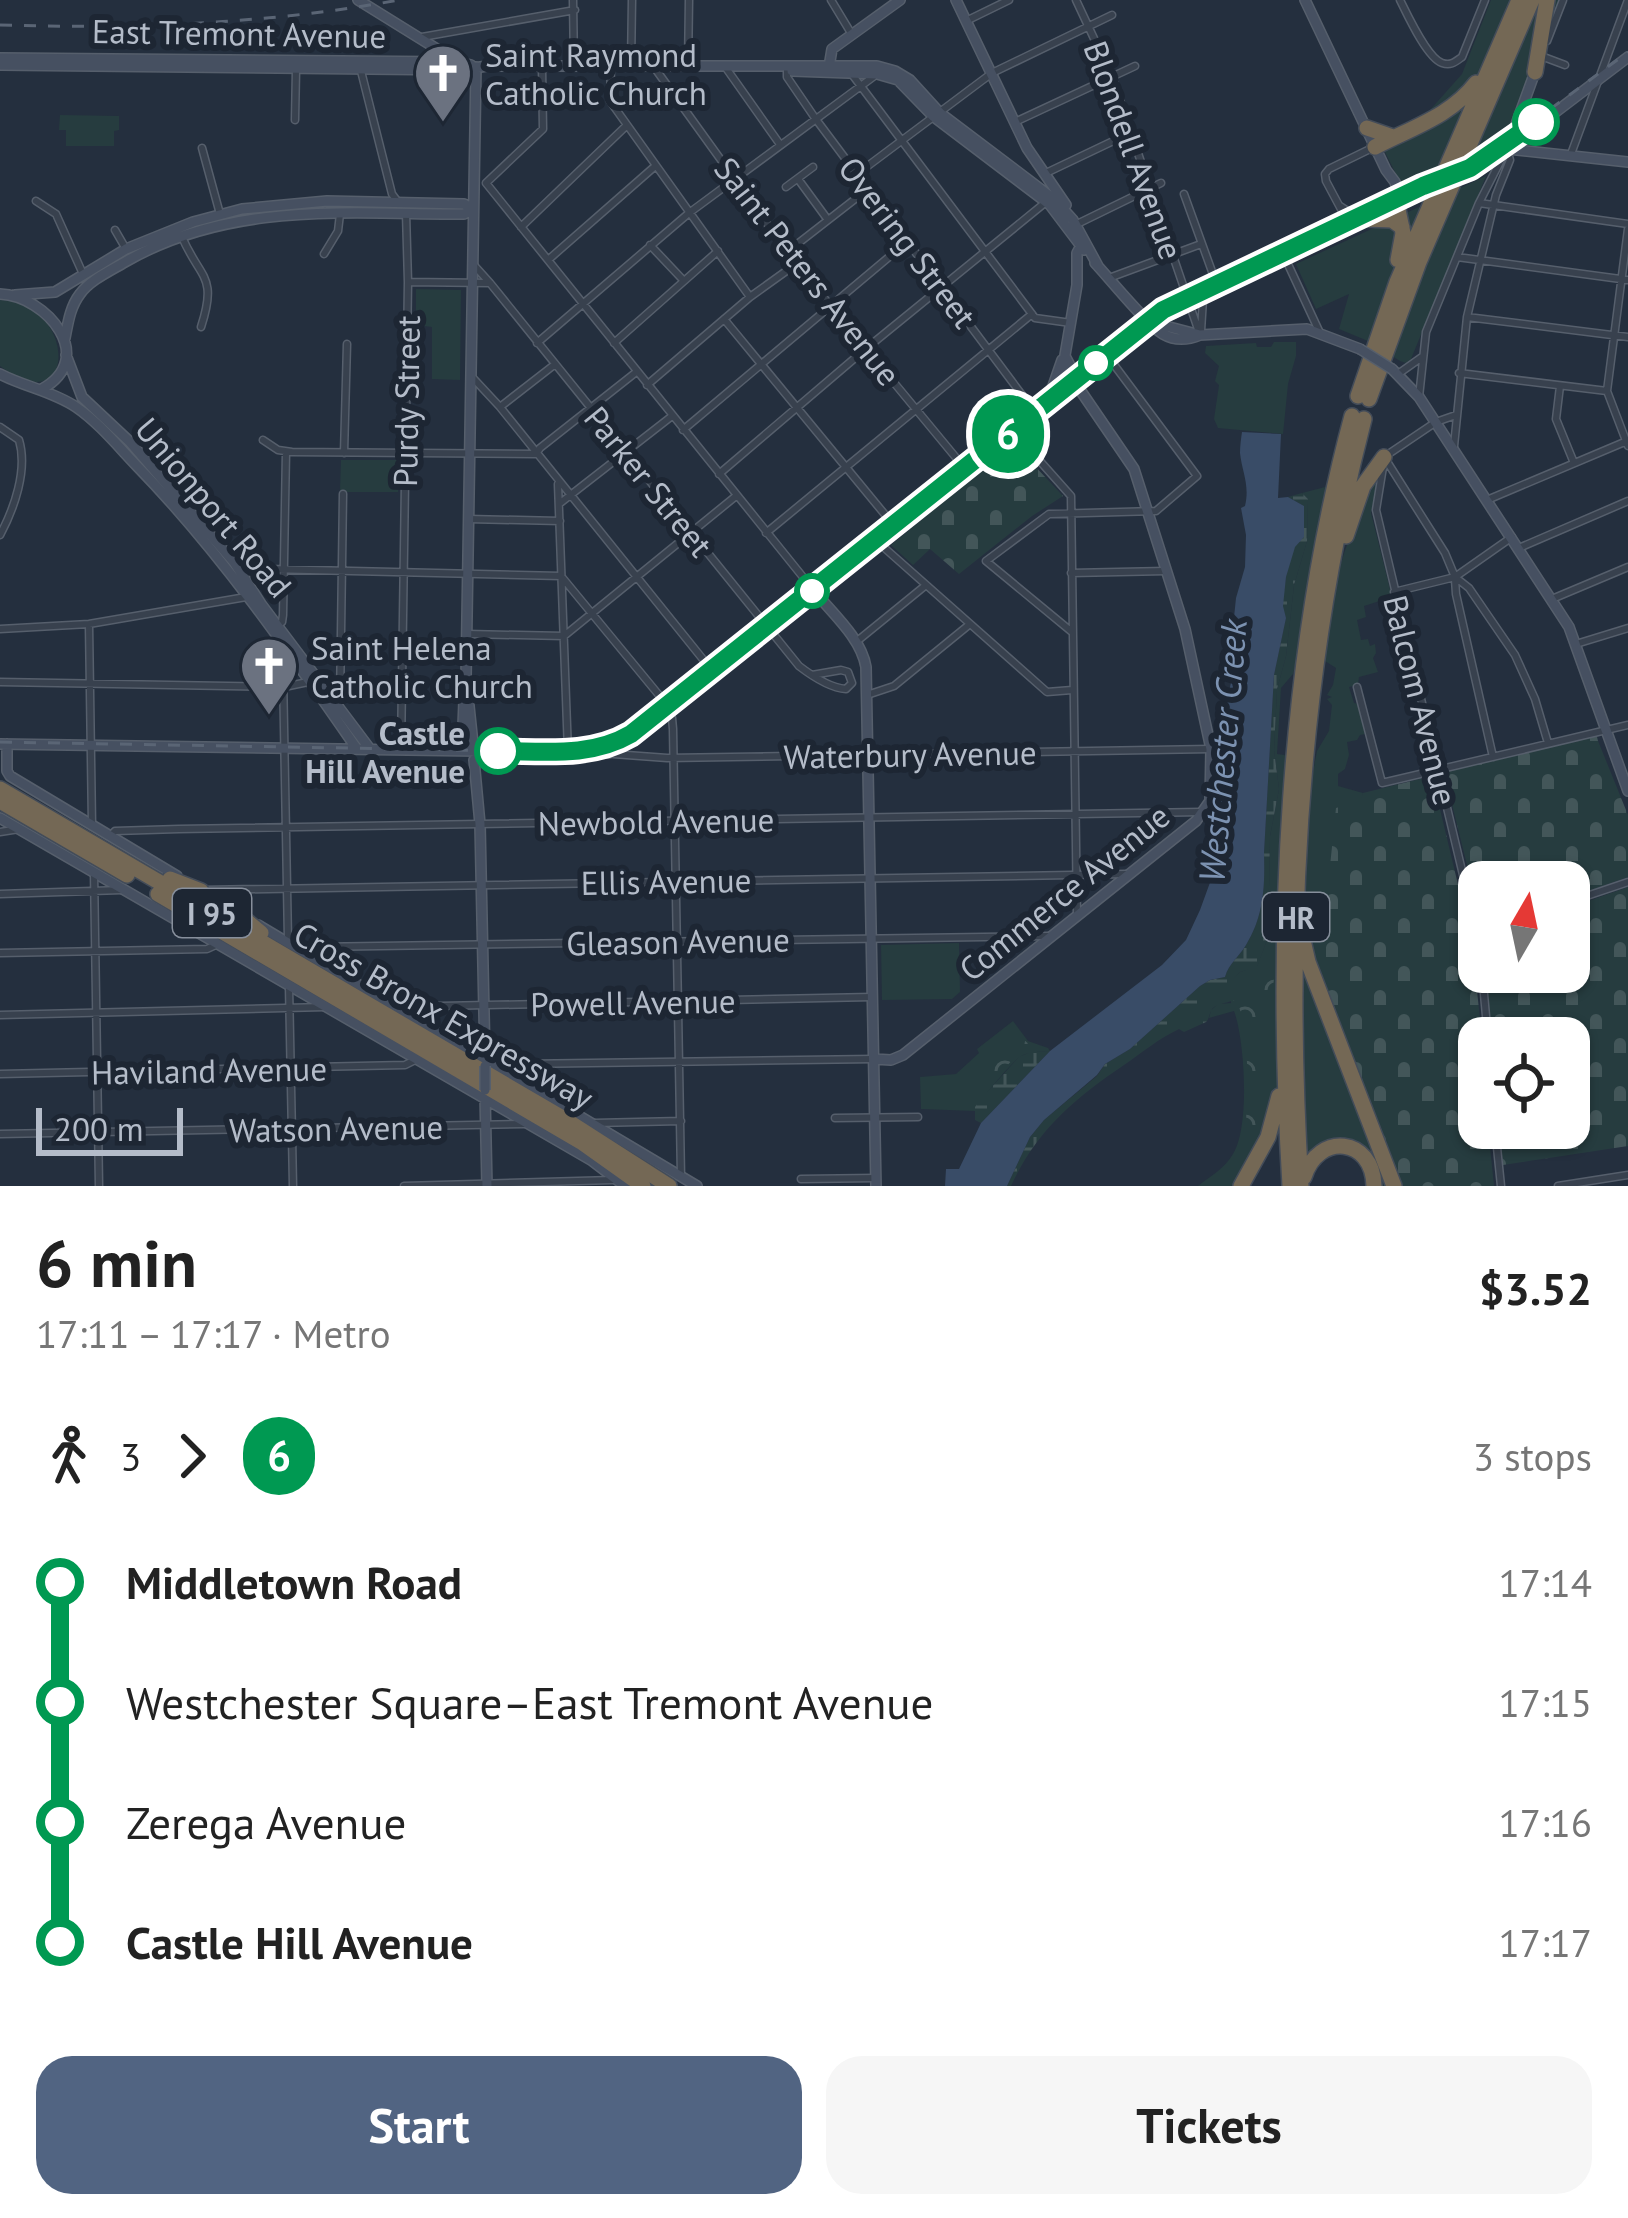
<!DOCTYPE html>
<meta charset="utf-8">
<style>
:root{--surface:#fff;--page:#f6f6f6;--text:#222;--muted:#767676;--accent:#516482}
body{margin:0;font-family:"PT Sans",sans-serif;background:var(--page);color:var(--text);height:100vh;display:flex;flex-direction:column;font-size:45px;white-space:nowrap}
*{box-sizing:border-box;margin:0}
p{font-size:39px;color:var(--muted)}
.icon{flex:none;width:66px;height:66px;fill:none;stroke:currentColor;stroke-width:2;stroke-linecap:round;stroke-linejoin:round}
.map{position:relative;height:1186px;overflow:hidden}
.details{display:flex;flex-direction:column;background:var(--surface);flex:1}
.details>*{flex:none}
.badge{padding:0 24px;border-radius:39px;font-size:42px;line-height:78px}
.needle{width:78px;rotate:9deg}
.tools{position:absolute;left:1458px;top:861px;display:grid;gap:24px}
.tools a{display:grid;place-items:center;width:132px;height:132px;border-radius:24px;background:var(--surface);box-shadow:0 3px 9px #0004;font-size:60px}
.scale{position:absolute;left:36px;bottom:30px;width:147px;box-sizing:border-box;padding-left:12px;border:6px solid #b4bcc9;border-top:0;font-size:33px;line-height:42px;white-space:nowrap;color:#b4bcc9;-webkit-text-stroke:9px #1d2633;paint-order:stroke}
.map>.badge{position:absolute;translate:-50% -50%;box-shadow:0 0 0 6px #fff}
.legs{display:flex;align-items:center;gap:18px;height:132px;padding:0 36px;font-size:39px}
.legs p{margin-inline-start:auto}
.overview{display:flex;align-items:center;justify-content:space-between;height:204px;padding:0 36px}
h1{font-size:66px;font-weight:700;line-height:90px}
.button{display:flex;gap:24px;margin-top:auto;padding:24px 36px}
.button a{flex:1;height:138px;border-radius:36px;background:var(--accent);color:#fff;font-size:48px;font-weight:700;line-height:138px;text-align:center}
.button a+a{background:var(--page);color:var(--text)}
ul{padding:0 36px;list-style:none}
li{display:flex;align-items:center;gap:42px;height:120px;font-size:45px}
li i{display:grid;place-items:center;width:18px;height:100%;margin:0 15px;background:currentColor}
li i::after{content:'';width:30px;height:30px;margin:-15px;border:9px solid;border-radius:50%;background:var(--surface)}
li p{margin-inline-start:auto}
li:first-child i{background:linear-gradient(#0000 50%,currentColor 0)}
li:last-child i{background:linear-gradient(currentColor 50%,#0000 0)}
.map>svg:first-child{display:block}
.green{fill:#263c3f}
.forest{fill:url(#forest-crowns)}
.wetland{fill:url(#wetland-marsh)}
.cemetery{fill:url(#cemetery-stones)}
.water{fill:#394c67}
.lines{fill:none;stroke-linecap:round;stroke-linejoin:round}
.street-casing{stroke:#565f6c;stroke-width:9}
.secondary-casing{stroke:#565f6c;stroke-width:12}
.highway-casing{stroke:#434c59;stroke-width:18}
.street{stroke:#38414e;stroke-width:6}
.secondary{stroke:#465061;stroke-width:9}
.highway{stroke:#746855;stroke-width:15}
.rail{stroke:#5a6575;stroke-width:3;stroke-dasharray:12 12;stroke-linecap:butt}
.secondary-bridge-casing{stroke:#565f6c;stroke-width:12;stroke-linecap:butt}
.secondary-bridge{stroke:#465061;stroke-width:9}
.line-1-casing{stroke:#fff;stroke-width:27}
.line-1{stroke:#009952;stroke-width:18}
.stop-1-dot{fill:#fff;stroke:#009952;stroke-width:6}
.labels{text-anchor:middle;dominant-baseline:central;stroke-width:12;stroke-linejoin:round;paint-order:stroke}
.shield{fill:#1d2633;stroke:#878f9c;stroke-width:3}
.shield-label{font-size:30px;font-weight:bold;fill:#b4bcc9}
.street-label{font-size:33px;fill:#b4bcc9;stroke:#1d2633}
.poi-label{font-size:33px;fill:#b4bcc9;stroke:#1d2633;text-anchor:start}
.stop-label{font-size:33px;font-weight:bold;fill:#b4bcc9;stroke:#1d2633;text-anchor:end}
.water-label{font-size:36px;font-style:italic;fill:#7c92b1;stroke:#1d2633}
</style>
<div class="map">
<svg width="1628" height="1186" viewBox="0 0 1628 1186">
<defs>
<pattern id="forest-crowns" width="20" height="18" patternUnits="userSpaceOnUse" patternTransform="scale(3)"><rect width="20" height="18" fill="#263c3f"/><path d="M2 6a3 3 0 1 1 6 0M12 15a3 3 0 1 1 6 0" fill="none" stroke="#435659"/></pattern>
<pattern id="wetland-marsh" width="20" height="14" patternUnits="userSpaceOnUse" patternTransform="scale(3)"><rect width="20" height="14" fill="#263c3f"/><path d="M1 5h8M5 5V1M11 12h8M15 12V8" fill="none" stroke="#435659"/></pattern>
<pattern id="cemetery-stones" width="16" height="16" patternUnits="userSpaceOnUse" patternTransform="scale(3)"><rect width="16" height="16" fill="#263c3f"/><path d="M2 7V4a2 2 0 0 1 4 0v3zM10 15v-3a2 2 0 0 1 4 0v3z" fill="#435659"/></pattern>
</defs>
<rect width="100%" height="100%" fill="#242f3e"/>
<path class="green" d="M 1491,0 L 1559,0 L 1508,134 L 1474,157 L 1404,190 L 1382,146 L 1430,110 L 1462,74 Z
M 60,115 L 119,116 L 119,130 L 114,131 L 114,146 L 66,146 L 66,130 L 59,130 Z
M 1486,176 L 1411,359 L 1406,363 L 1400,361 L 1368,341 L 1339,329 L 1349,294 L 1316,309 L 1296,264 Z
M 416,289 L 461,290 L 460,380 L 432,379 L 432,327 L 416,325 Z
M 0,300 C 77,301 79,425 0,366 Z
M 1274,342 L 1296,342 L 1296,356 L 1288,384 L 1283,434 L 1218,428 L 1214,419 L 1219,385 L 1215,381 L 1219,366 L 1205,353 L 1206,346 L 1256,343 L 1257,347 L 1271,347 Z
M 341,460 L 398,460 L 398,492 L 340,492 Z
M 1381,464 L 1371,513 L 1392,597 L 1364,606 L 1366,617 L 1357,620 L 1361,640 L 1368,639 L 1370,646 L 1375,644 L 1376,653 L 1373,658 L 1378,672 L 1359,677 L 1358,685 L 1349,687 L 1354,703 L 1358,704 L 1365,734 L 1360,735 L 1357,740 L 1347,742 L 1349,755 L 1345,769 L 1338,774 L 1338,786 L 1363,793 L 1319,972 L 1402,1186 L 1396,1186 L 1305,945 L 1303,922 L 1308,797 L 1317,751 L 1329,731 L 1332,705 L 1327,699 L 1332,697 L 1327,695 L 1333,685 L 1336,668 L 1325,661 C 1327,585 1350,532 1381,464 Z
M 1329,486 L 1306,623 L 1293,674 L 1281,688 L 1277,754 L 1285,755 L 1286,793 L 1277,1085 L 1268,1126 L 1238,1186 L 1198,1186 C 1212,1175 1224,1169 1233,1154 C 1250,1127 1245,1041 1234,1011 L 1209,1018 L 1211,1010 L 1218,1004 L 1231,1003 L 1230,982 L 1240,972 L 1257,966 L 1268,937 L 1270,836 L 1279,789 L 1274,750 L 1277,689 L 1286,656 L 1294,585 L 1307,541 L 1308,499 L 1302,493 Z
M 1300,937 L 1391,1186 L 1377,1186 L 1354,1146 L 1305,1158 Z
M 959,943 L 960,992 L 952,999 L 882,1000 L 881,945 Z
M 1013,1021 L 1028,1041 L 1048,1048 L 1050,1051 C 1040,1052 1029,1051 1020,1057 C 1011,1063 979,1101 975,1111 L 921,1109 L 920,1077 L 956,1074 L 979,1053 L 977,1049 Z"/>
<path class="forest" d="M 1271,955 L 1276,958 L 1271,1008 L 1265,1016 L 1260,1034 L 1257,1077 L 1259,1118 L 1244,1156 L 1241,1161 L 1237,1160 L 1246,1134 L 1247,1063 L 1245,1025 L 1239,1007 L 1241,983 L 1261,968 Z
M 1011,1029 L 1030,1045 L 1029,1050 L 1017,1055 L 989,1085 L 985,1082 L 982,1072 L 967,1077 L 962,1075 C 973,1060 995,1043 1011,1029 Z"/>
<path class="wetland" d="M 1302,493 L 1308,499 L 1307,541 L 1294,585 L 1286,656 L 1277,689 L 1274,750 L 1279,789 L 1270,836 L 1268,937 L 1257,967 L 1240,972 L 1231,982 L 1238,998 C 1230,1004 1215,1002 1211,1011 C 1209,1015 1209,1019 1206,1022 L 1184,1032 L 1179,1029 C 1158,1039 1143,1052 1124,1065 C 1074,1099 1037,1130 1011,1186 L 1007,1186 L 1030,1137 L 1044,1120 L 1097,1076 L 1105,1064 L 1130,1049 L 1200,986 L 1210,980 L 1225,977 C 1229,963 1239,957 1246,945 C 1264,916 1265,886 1264,853 L 1274,675 L 1286,618 L 1282,606 L 1286,577 L 1304,506 L 1288,497 Z
M 1050,1051 L 981,1123 L 975,1120 L 975,1107 L 981,1099 L 1019,1057 L 1031,1052 Z"/>
<path class="cemetery" d="M 1014,444 L 1063,496 L 1032,516 L 959,574 L 930,549 L 913,565 L 891,545 Z
M 1591,737 L 1597,737 L 1598,741 L 1628,815 L 1628,877 L 1569,898 L 1569,882 L 1479,882 L 1479,913 L 1444,772 Z
M 1432,776 L 1472,943 L 1482,1038 L 1479,1038 L 1479,1128 L 1488,1128 L 1494,1186 L 1402,1186 L 1319,973 L 1336,808 L 1360,801 L 1363,793 Z
M 1628,887 L 1628,1146 L 1503,1165 L 1499,1128 L 1569,1128 L 1569,1038 L 1492,1038 L 1486,972 L 1569,972 L 1569,908 Z"/>
<path class="water" d="M 1242,432 L 1281,434 L 1278,498 L 1288,497 L 1304,506 L 1304,537 L 1295,547 L 1286,577 L 1283,606 L 1286,618 L 1274,675 L 1264,853 C 1265,886 1264,916 1246,945 C 1239,957 1229,963 1225,977 L 1210,980 L 1200,986 L 1130,1049 L 1105,1064 L 1097,1075 L 1044,1120 L 1030,1137 L 1007,1186 L 945,1186 L 946,1169 L 959,1169 L 981,1123 L 1050,1051 L 1162,965 L 1186,940 L 1200,910 L 1216,866 L 1225,714 L 1231,682 L 1229,666 L 1236,598 L 1245,567 L 1246,535 L 1241,508 L 1245,506 C 1250,485 1242,472 1240,453 C 1240,446 1241,439 1242,432 Z"/>
<g class="lines">
<defs>
<path id="street" d="M 573,0 L 574,66
M 831,0 L 851,33
M 1076,0 L 1112,77 L 1200,335
M 1400,0 C 1407,14 1427,58 1442,63 C 1451,66 1455,62 1462,57 L 1485,0
M 966,21 L 1009,0
M 422,37 L 575,10
M 1547,41 L 1563,0
M 1541,56 L 1565,65
M 787,65 L 787,77 L 815,118 L 1037,415
M 611,66 L 610,101 L 750,297
M 631,66 L 632,0
M 654,67 L 796,264 L 967,471
M 688,67 L 689,0
M 726,68 L 779,143
M 361,71 L 392,194 L 398,202
M 851,73 L 1035,318 L 1071,323
M 295,120 L 296,70
M 1015,122 L 1135,66
M 202,148 L 220,214
M 1571,154 L 1628,0
M 1046,173 L 1130,133
M 857,174 L 992,73 L 1112,15
M 798,179 L 828,220
M 486,183 L 815,592
M 486,183 L 543,129 L 542,68
M 786,187 L 813,167
M 1184,194 L 1219,291
M 36,201 L 56,214 L 83,274
M 1479,203 L 1628,224
M 1340,206 L 1363,221
M 1073,226 L 1161,183
M 1350,226 L 1326,181 L 1325,174 L 1329,169 L 1372,148
M 521,227 L 625,127
M 1628,229 L 1607,391 L 1628,446
M 115,230 L 126,249
M 182,237 C 200,279 218,275 201,327
M 650,245 L 684,281
M 787,252 L 868,189
M 324,254 L 338,231 L 340,214
M 1457,257 L 1628,280
M 548,260 L 653,168
M 1286,260 L 1320,333
M 472,263 L 490,283
M 1109,278 L 1201,244
M 408,282 L 490,283 L 799,666 C 812,676 831,688 846,689 L 852,683 L 848,672 L 841,670 L 812,675
M 1467,317 L 1628,337
M 724,319 L 896,528
M 1201,331 L 1203,299
M 537,343 L 689,213 L 873,77
M 614,343 L 718,251
M 1459,373 L 1607,391
M 1398,374 L 1422,357
M 473,378 L 500,407 L 714,673
M 647,385 L 750,297 L 796,264
M 1560,386 L 1556,419 L 1574,463
M 1419,397 L 1426,332 L 1479,203 L 1504,154
M 500,407 L 554,365
M 0,427 L 19,440 C 28,470 14,509 0,535
M 683,430 L 908,241
M 1015,433 L 1071,496 L 1077,916
M 263,440 L 278,450 L 292,452 L 536,454 L 540,448 L 635,373
M 1454,446 L 1467,317 L 1496,195 L 1510,160 L 1507,149
M 344,453 L 347,344
M 1387,455 L 1436,422 L 1456,415
M 1386,460 L 1445,553 L 1455,577 L 1469,588 L 1515,655 L 1535,699 L 1548,743
M 1383,467 L 1376,510 L 1479,942
M 719,474 L 862,352 L 1046,202
M 558,484 L 568,752
M 1487,500 L 1627,441
M 559,504 L 672,416
M 468,519 L 560,521
M 766,533 L 1032,314
M 880,544 L 1047,692 L 1072,690
M 1519,548 L 1628,501
M 1071,573 L 1166,571
M 240,575 L 267,569 L 561,576 L 663,700 L 672,718 L 673,729 L 681,1177
M 1455,579 L 1456,594 L 1493,757
M 1394,592 L 1455,577 L 1512,537
M 1552,599 L 1628,567
M 89,625 L 92,825
M 277,626 L 282,622 L 283,615 L 286,452
M 0,629 L 89,624 L 246,597
M 1072,632 L 986,561 L 1049,514 L 1156,511 L 1197,476 L 1109,358
M 467,634 L 564,636 L 736,496
M 856,642 L 926,585
M 1576,644 L 1628,628
M 0,682 L 284,687 L 308,682
M 1357,687 L 1382,783 L 1628,725
M 867,695 L 894,686 L 970,624
M 336,703 L 340,702 L 343,494
M 401,750 L 408,282 L 406,213
M 613,754 L 667,758 L 1211,749
M 0,832 L 19,829
M 110,836 L 115,831 L 179,829 L 1202,812
M 94,872 L 99,1186
M 204,890 L 1127,874
M 0,894 L 122,890
M 1569,902 L 1628,882
M 288,941 L 283,673 L 284,659 L 292,652
M 303,951 L 313,947 L 1048,936
M 0,953 L 207,949 L 218,944
M 1482,972 L 1488,1038
M 289,986 L 293,1186
M 395,1007 L 872,997
M 0,1015 L 325,1007
M 506,1073 L 511,1067 L 521,1064 L 874,1059
M 0,1074 L 405,1065 L 417,1059
M 835,1118 L 918,1117
M 595,1123 L 681,1121
M 1495,1128 L 1501,1186
M 0,1134 L 524,1124
M 801,1179 L 876,1178
M 404,1186 L 613,1180
M 1558,1186 L 1628,1175"/>
<path id="secondary" d="M 358,0 L 458,62
M 956,0 L 1027,148 L 1066,205
M 1305,0 L 1386,170 L 1395,182 L 1401,203
M 0,58 L 458,62 L 471,65
M 0,65 L 461,70 L 487,66 L 877,66 L 895,71 L 910,80 L 940,113 L 1055,200 L 1073,220 L 1098,266
M 829,67 L 832,49 L 900,0
M 792,71 L 877,74 L 898,80 L 934,117 L 1050,205 L 1084,250
M 1507,149 L 1535,72
M 1508,149 L 1628,162
M 1471,172 L 1507,149 L 1628,57
M 1095,263 C 1111,280 1146,324 1163,334 C 1175,341 1188,340 1200,335 L 1307,329 L 1360,349
M 0,294 C 47,296 98,358 42,389
M 15,295 L 55,292 L 126,249 L 193,222 L 242,209 L 327,201 L 464,204 L 473,209
M 1154,323 L 1200,335
M 65,338 C 68,323 70,307 80,294 C 90,280 110,271 125,262 C 231,201 347,214 464,214 L 473,209
M 66,355 L 82,397 L 130,442 L 234,562 L 261,604 L 370,749
M 1392,369 L 1419,397 L 1569,627 L 1628,791
M 0,374 C 25,387 52,391 76,407 C 98,422 117,445 136,465 C 219,550 289,651 357,749
M 1076,384 L 1069,383 L 1064,361 L 1077,285 L 1077,253 L 1083,242
M 1040,410 L 1053,386 L 1062,360
M 815,592 C 833,614 861,638 866,667 L 876,1186
M 0,744 L 609,753 L 641,733 L 1153,323 L 1418,195
M 7,744 L 7,771 L 10,776 L 177,876
M 473,744 L 466,678 L 476,67
M 462,750 L 464,701
M 474,760 L 480,824 L 485,1060
M 0,818 L 591,1160 L 625,1186
M 202,891 L 239,913
M 258,925 L 697,1186
M 874,1059 L 891,1060 L 903,1055 L 1196,821 L 1210,801 L 1211,749 L 1185,629 L 1134,469 L 1076,384 L 1076,377 L 1065,356
M 485,1095 L 487,1186"/>
<path id="highway" d="M 1535,72 L 1547,0
M 1367,128 L 1393,137
M 1375,147 C 1411,128 1451,116 1476,83
M 1397,205 L 1403,233 L 1398,260
M 1366,219 L 1392,220 L 1402,227
M 1358,396 L 1397,282 L 1519,0
M 1369,399 L 1419,262 L 1532,0
M 1346,536 L 1363,486 L 1384,457
M 0,789 L 566,1120 L 669,1186
M 0,801 L 127,875
M 170,879 L 201,891
M 158,894 L 581,1142 L 643,1186
M 237,913 L 261,933
M 1302,936 L 1308,962 L 1394,1186
M 1304,1177 C 1318,1132 1373,1137 1374,1186
M 1241,1186 L 1268,1137 L 1279,1096
M 1290,1186 C 1275,935 1286,660 1352,416
M 1301,1186 C 1285,930 1299,668 1364,419"/>
</defs>
<use href="#street" class="street-casing"/>
<use href="#secondary" class="secondary-casing"/>
<use href="#highway" class="highway-casing"/>
<use href="#street" class="street"/>
<use href="#secondary" class="secondary"/>
<use href="#highway" class="highway"/>
<path class="rail" d="M 0,25 C 134,29 267,24 399,0
M 0,742 L 573,752 C 599,750 618,743 640,728 L 1163,310 L 1396,199 L 1470,168 L 1628,52"/>
<defs>
<path id="secondary-bridge" d="M 1418,195 L 1471,172
M 1360,349 L 1392,369
M 485,1066 L 485,1090"/>
</defs>
<use href="#secondary-bridge" class="secondary-bridge-casing"/>
<use href="#secondary-bridge" class="secondary-bridge"/>
</g>
<g class="lines">
<defs>
<path id="line-1" d="M 498,751 C 543,751 590,758 631,734 L 1163,310 L 1423,186 L 1470,168 L 1536,122"/>
</defs>
<use href="#line-1" class="line-1-casing"/>
<use href="#line-1" class="line-1"/>
</g>
<defs>
<symbol id="church-pin" viewBox="-11 -11 22 30"><path d="M0 17L-7.5 6A9.5 9.5 0 1 1 7.5 6Z" fill="#6b7280" stroke="#1d2633"/><path d="M-1.2-6h2.4v3.5h3.3v2.4h-3.3V6h-2.4V-.1h-3.3v-2.4h3.3Z" fill="#fff"/></symbol>
</defs>
<g fill-rule="evenodd">
<use href="#church-pin" x="410" y="40" width="66" height="90"/>
<use href="#church-pin" x="236" y="633" width="66" height="90"/>
</g>
<g class="stop-1-dot">
<circle cx="1536" cy="122" r="21"/>
<circle cx="1096" cy="363" r="15"/>
<circle cx="812" cy="591" r="15"/>
<circle cx="498" cy="751" r="21"/>
</g>
<g class="labels">
<g class="shield">
<rect x="173" y="889" width="78" height="48" rx="9"/>
<rect x="1263" y="893" width="66" height="48" rx="9"/>
</g>
<g class="shield-label">
<text x="212" y="913">I 95</text>
<text x="1296" y="917">HR</text>
</g>
<g class="street-label">
<text transform="translate(239 33) rotate(1)">East Tremont Avenue</text>
<text transform="translate(1134 150) rotate(70)">Blondell Avenue</text>
<text transform="translate(908 242) rotate(53)">Overing Street</text>
<text transform="translate(808 271) rotate(52)">Saint Peters Avenue</text>
<text transform="translate(406 401) rotate(-89)">Purdy Street</text>
<text transform="translate(649 481) rotate(51)">Parker Street</text>
<text transform="translate(214 507) rotate(50)">Unionport Road</text>
<text transform="translate(1421 700) rotate(76)">Balcom Avenue</text>
<text transform="translate(910 754) rotate(-1)">Waterbury Avenue</text>
<text transform="translate(656 821) rotate(-1)">Newbold Avenue</text>
<text transform="translate(666 881) rotate(-1)">Ellis Avenue</text>
<text transform="translate(1064 892) rotate(-39)">Commerce Avenue</text>
<text transform="translate(678 941) rotate(-1)">Gleason Avenue</text>
<text transform="translate(633 1002) rotate(-1)">Powell Avenue</text>
<text transform="translate(444 1015) rotate(30)">Cross Bronx Expressway</text>
<text transform="translate(209 1070) rotate(-1)">Haviland Avenue</text>
<text transform="translate(336 1128) rotate(-1)">Watson Avenue</text>
</g>
<g class="poi-label">
<text x="485" y="54">Saint Raymond<tspan x="485" dy="38">Catholic Church</tspan></text>
<text x="311" y="647">Saint Helena<tspan x="311" dy="38">Catholic Church</tspan></text>
</g>
<g class="stop-label">
<text x="465" y="732">Castle<tspan x="465" dy="38">Hill Avenue</tspan></text>
</g>
<g class="water-label">
<text transform="translate(1222 751) rotate(-85)">Westchester Creek</text>
</g>
</g>
</svg>
<div class="tools">
<a><svg class="needle" viewBox="-14 -14 28 28"><path d="M0-13l5 13h-10z" fill="#e53935"/><path d="M0 13l5-13h-10z" fill="#767676"/></svg></a>
<a><svg class="icon" aria-label="locate" viewBox="0 0 24 24"><circle cx="12" cy="12" r="6"/><path d="M12 2v4M12 18v4M2 12h4M18 12h4"/></svg></a>
</div>
<div class="scale">200 m</div>
<b class="badge" style="left:1008px;top:434px;background:#009952;color:#fff">6</b>
</div>
<section class="details">
<div class="overview"><div><h1>6 min</h1><p>17:11 – 17:17 · Metro</p></div><b>$3.52</b></div>
<div class="legs"><svg class="icon" aria-label="walk" viewBox="0 0 24 24"><circle cx="13" cy="4" r="2"/><path d="M13 8l-2 6 4 7M11 14l-3 7M7 12l3-4h3l4 4"/></svg>3<svg class="icon" aria-label="forward" viewBox="0 0 24 24"><path d="M9 5l7 7-7 7"/></svg><b class="badge" style="background:#009952;color:#fff">6</b><p>3 stops</p></div>
<ul>
<li><i style="color:#009952"></i><b>Middletown Road</b><p>17:14</p></li>
<li><i style="color:#009952"></i><span>Westchester Square–East Tremont Avenue</span><p>17:15</p></li>
<li><i style="color:#009952"></i><span>Zerega Avenue</span><p>17:16</p></li>
<li><i style="color:#009952"></i><b>Castle Hill Avenue</b><p>17:17</p></li>
</ul>
<div class="button"><a>Start</a><a>Tickets</a></div>
</section>
